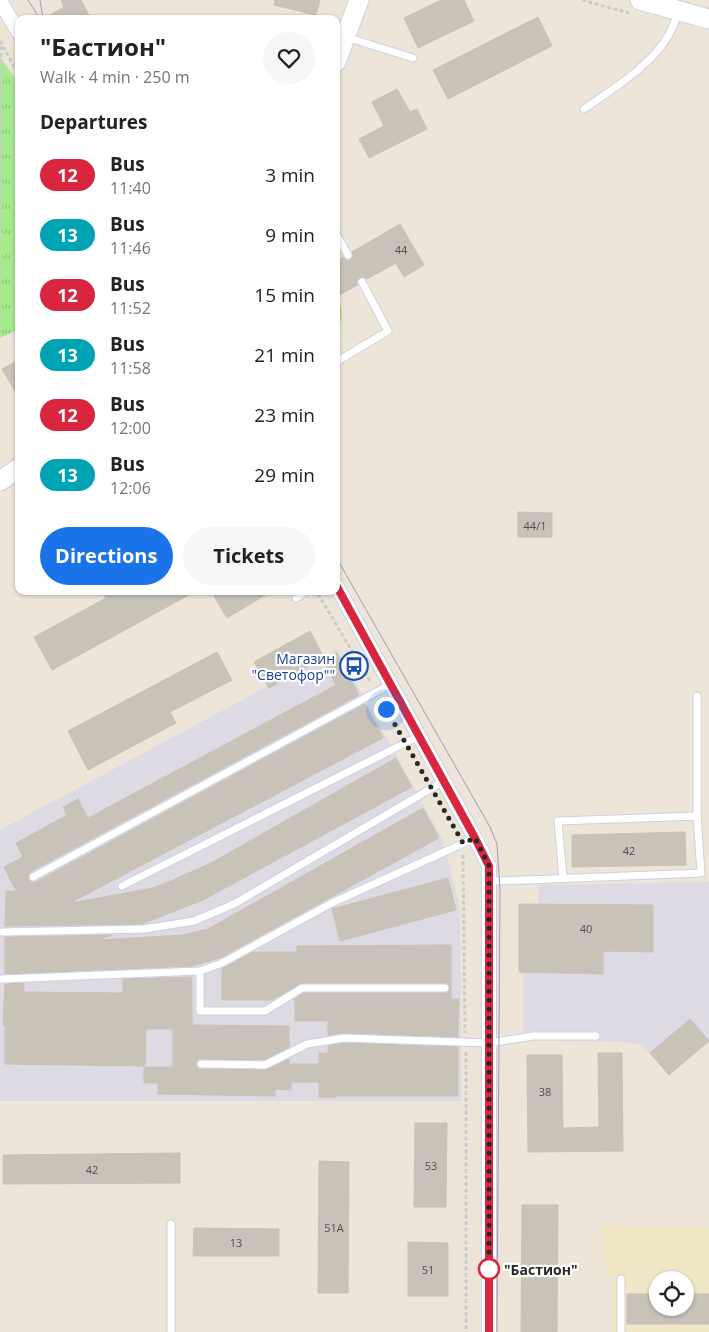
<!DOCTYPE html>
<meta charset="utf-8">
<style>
:root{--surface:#fff;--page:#f6f6f6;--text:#222;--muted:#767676;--accent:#1a73e8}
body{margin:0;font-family:"Open Sans",sans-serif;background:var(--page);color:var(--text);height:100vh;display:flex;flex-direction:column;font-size:19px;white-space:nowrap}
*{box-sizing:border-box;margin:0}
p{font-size:16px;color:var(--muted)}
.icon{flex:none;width:28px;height:28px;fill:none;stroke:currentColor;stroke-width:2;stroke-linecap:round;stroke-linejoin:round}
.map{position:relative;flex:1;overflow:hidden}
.drawer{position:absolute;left:15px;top:15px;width:325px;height:580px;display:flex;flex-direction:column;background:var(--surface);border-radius:10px;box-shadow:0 1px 4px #0004}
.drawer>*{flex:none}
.badge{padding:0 10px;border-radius:16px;font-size:18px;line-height:32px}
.tools{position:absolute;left:649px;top:1271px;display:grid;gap:10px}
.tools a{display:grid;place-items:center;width:45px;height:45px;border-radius:50%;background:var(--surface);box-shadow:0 1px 4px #0004;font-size:25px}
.you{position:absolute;width:25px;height:25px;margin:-12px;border:4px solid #fff;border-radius:50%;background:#1a73e8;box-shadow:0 0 0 8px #1a73e833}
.map>.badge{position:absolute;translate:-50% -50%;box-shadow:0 0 0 2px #fff}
h2{padding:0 25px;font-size:19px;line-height:45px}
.round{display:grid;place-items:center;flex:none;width:52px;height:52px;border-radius:26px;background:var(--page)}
.head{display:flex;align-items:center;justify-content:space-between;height:85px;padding:0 25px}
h1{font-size:24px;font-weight:700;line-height:38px}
.action{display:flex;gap:10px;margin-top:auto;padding:10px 25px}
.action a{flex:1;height:58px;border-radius:30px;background:var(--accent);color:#fff;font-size:20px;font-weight:700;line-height:58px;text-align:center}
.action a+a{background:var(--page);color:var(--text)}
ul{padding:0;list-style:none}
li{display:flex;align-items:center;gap:15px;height:60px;padding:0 25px}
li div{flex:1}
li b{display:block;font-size:19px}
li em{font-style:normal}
li .badge{min-width:55px;font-weight:700;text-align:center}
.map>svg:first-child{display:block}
.industrial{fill:#dedae4}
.education{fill:#f1e6c5;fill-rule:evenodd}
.grass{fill:#a6ea8e}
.park{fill:url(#park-tufts)}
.building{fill:#c8c2b8;stroke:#c8c2b2}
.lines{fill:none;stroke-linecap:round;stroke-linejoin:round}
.lane-casing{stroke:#cdd0e4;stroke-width:9}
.street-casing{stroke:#cdd0e4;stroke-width:16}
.secondary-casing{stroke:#cdd0e4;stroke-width:21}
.path{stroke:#cbcbcb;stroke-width:3;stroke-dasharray:4 2.5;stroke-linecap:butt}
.lane{stroke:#fff;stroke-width:7}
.street{stroke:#fff;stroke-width:14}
.secondary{stroke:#fff;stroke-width:19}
.tram{stroke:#9b9cb5;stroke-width:1}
.line-casing{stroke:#fff;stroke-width:11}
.line{stroke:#d7263d;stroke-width:8}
.walk{stroke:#282828;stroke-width:5;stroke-dasharray:0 9}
.stop-dot{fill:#fff;stroke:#d7263d;stroke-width:2.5}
.labels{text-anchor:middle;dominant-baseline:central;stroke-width:4.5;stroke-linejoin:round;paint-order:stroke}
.number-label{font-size:11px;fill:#504e4c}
.transit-label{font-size:14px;fill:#164399;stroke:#fff;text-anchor:end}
.stop-label{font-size:14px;font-weight:bold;fill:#282828;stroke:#fff;text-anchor:start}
</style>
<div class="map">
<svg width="709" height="1332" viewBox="0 0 709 1332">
<defs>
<pattern id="park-tufts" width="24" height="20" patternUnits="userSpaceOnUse" patternTransform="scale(1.25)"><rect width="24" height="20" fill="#a6ea8e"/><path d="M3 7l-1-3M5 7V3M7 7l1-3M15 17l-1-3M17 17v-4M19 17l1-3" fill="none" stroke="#8fc97a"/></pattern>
</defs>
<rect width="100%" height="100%" fill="#ede5d8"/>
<path class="industrial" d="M 337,649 L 442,838 L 460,908 L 462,1101 L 0,1101 L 0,830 Z
M 709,882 L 709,1041 L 669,1075 L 650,1053 L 641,1045 L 622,1042 L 523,1040 L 523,973 L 519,972 L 519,904 L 538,904 L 539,885 Z"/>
<path class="education" d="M 603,1226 L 709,1227 L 709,1332 L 612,1332 L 612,1278 L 603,1265 ZM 658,1280 L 685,1280 L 685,1308 L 658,1308 Z"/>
<path class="grass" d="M 337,296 C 343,309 344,320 336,332 Z"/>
<path class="park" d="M 0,57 L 19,84 L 19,329 L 0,338 Z"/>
<path class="building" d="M 61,0 L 81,0 L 91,19 L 43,19 L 64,7 Z
M 275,0 L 320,0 L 316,15 L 274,5 Z
M 441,0 L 464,0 L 474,21 L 418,48 L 404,18 Z
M 538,17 L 552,46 L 448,99 L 433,70 Z
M 397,89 L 410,112 L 417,109 L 427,129 L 369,158 L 359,139 L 384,126 L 372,102 Z
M 400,224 L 424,265 L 404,277 L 396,263 L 367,279 L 363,277 L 359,278 L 357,281 L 357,285 L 336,297 L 336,262 L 343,257 L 346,260 L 350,260 L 353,257 L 352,252 Z
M 19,360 L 19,398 L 2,369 Z
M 518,512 L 552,513 L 552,537 L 518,537 Z
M 102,591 L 196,591 L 52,670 L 34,637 L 106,598 Z
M 211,591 L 272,591 L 227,618 Z
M 310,631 L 324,658 L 269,688 L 254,662 Z
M 217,652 L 232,680 L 170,712 L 176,723 L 88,770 L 68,731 Z
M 337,653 L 359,695 L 30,872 L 28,876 L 29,880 L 32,882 L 36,882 L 365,704 L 383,738 L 70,903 L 153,888 L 173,880 L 211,863 L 396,758 L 412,787 L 203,900 L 142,924 L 5,926 L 6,891 L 16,891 L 4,867 L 23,857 L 16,843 L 67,815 L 63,807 L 78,799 L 88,818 L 336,685 L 323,660 Z
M 423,808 L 439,838 L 220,958 L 192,966 L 5,974 L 5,937 L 112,935 L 98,940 L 183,935 L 208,929 Z
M 685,832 L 686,865 L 572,867 L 572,835 Z
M 448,878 L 456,910 L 340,941 L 332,909 Z
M 519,904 L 653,905 L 653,952 L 603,951 L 603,974 L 519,972 Z
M 451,945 L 451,999 L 459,999 L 458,1037 L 344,1033 L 328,1035 L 328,1021 L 295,1021 L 295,1000 L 293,1000 L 304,993 L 445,993 L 448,992 L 450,988 L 449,985 L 445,983 L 302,983 L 272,1000 L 222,1000 L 222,969 L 253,952 L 297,952 L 297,946 Z
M 192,977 L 192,1025 L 289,1026 L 289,1047 L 264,1060 L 201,1059 L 196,1063 L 199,1069 L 265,1070 L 289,1059 L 289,1064 L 319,1064 L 319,1053 L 328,1053 L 328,1046 L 344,1043 L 458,1047 L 458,1096 L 336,1096 L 336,1097 L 319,1097 L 319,1082 L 291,1082 L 291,1090 L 275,1089 L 275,1096 L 158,1094 L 158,1083 L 144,1083 L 144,1067 L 173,1067 L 173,1029 L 146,1029 L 145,1066 L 5,1064 L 5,1025 L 3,1025 L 5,984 L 24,983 L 24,992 L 123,993 L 123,979 Z
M 690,1019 L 709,1041 L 669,1075 L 650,1053 Z
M 598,1053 L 622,1053 L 623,1151 L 528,1152 L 527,1055 L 562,1055 L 563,1128 L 599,1127 Z
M 415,1123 L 447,1123 L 446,1207 L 414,1207 Z
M 180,1153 L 180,1183 L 3,1184 L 3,1155 Z
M 319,1161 L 349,1162 L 348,1293 L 318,1293 Z
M 522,1205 L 558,1205 L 557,1332 L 521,1332 Z
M 194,1228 L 279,1229 L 279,1256 L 193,1256 Z
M 408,1242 L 448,1243 L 448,1296 L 408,1296 Z
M 627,1294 L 658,1294 L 658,1308 L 685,1308 L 685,1294 L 709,1294 L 709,1324 L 627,1324 Z"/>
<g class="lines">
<defs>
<path id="lane" d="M 346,37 L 413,58
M 584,109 C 611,90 652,65 668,36 C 673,28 676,19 679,11
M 336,234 L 348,255
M 336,362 L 388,331 L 362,282
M 296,598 L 307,591
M 697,696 L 697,816
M 33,877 L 391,684
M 489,881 L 499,881 L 701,873 L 697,816 L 558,821 L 563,878
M 122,886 L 419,736
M 2,932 L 144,929 L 194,921 L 234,904 L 444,781
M 200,971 L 200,1011 L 265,1011 L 302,988 L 445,988
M 2,979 L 200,971 L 222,963 L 332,903 L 475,838
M 201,1064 L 265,1065 L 307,1044 L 344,1038 L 489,1043 L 533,1036 L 596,1036
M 171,1224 L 171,1332
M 621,1279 L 621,1332"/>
<path id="street" d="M 0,1 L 19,33
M 336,585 L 475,838 L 489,866 L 489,1332"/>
<path id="secondary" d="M 640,0 L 709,19
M 336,62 L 359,0
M 0,481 L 19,468"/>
</defs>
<use href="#lane" class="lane-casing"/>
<use href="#street" class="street-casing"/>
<use href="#secondary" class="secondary-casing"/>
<path class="path" d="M 582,0 L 629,13
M 0,41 L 19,75
M 0,239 L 1,44
M 318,594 L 371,683
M 463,855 L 465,1033
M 466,1052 L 466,1332"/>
<use href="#lane" class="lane"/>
<use href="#street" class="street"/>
<use href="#secondary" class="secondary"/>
<path class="tram" d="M 28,0 L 40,19
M 40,0 L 43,19
M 336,557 L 490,827 L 497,844 L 500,889 L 497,1332"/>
</g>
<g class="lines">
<defs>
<path id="line" d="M 336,585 L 475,838 L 489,866 L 489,1332"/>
</defs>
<use href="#line" class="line-casing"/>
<use href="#line" class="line"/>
<path class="walk" d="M 386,709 L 463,843 L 475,838 L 489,866 L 489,1269"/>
</g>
<defs>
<symbol id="bus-ring" viewBox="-11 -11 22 22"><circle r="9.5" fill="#fff" stroke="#1a4fb4" stroke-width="1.5"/><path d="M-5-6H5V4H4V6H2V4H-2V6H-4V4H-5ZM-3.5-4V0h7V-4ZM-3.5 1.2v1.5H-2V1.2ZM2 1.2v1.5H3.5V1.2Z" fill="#1a4fb4"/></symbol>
</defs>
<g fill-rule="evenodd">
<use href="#bus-ring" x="338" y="650" width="32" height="32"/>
</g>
<circle class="stop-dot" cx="489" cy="1269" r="10"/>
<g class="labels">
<g class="number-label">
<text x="401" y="249">44</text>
<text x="535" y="525">44/1</text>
<text x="629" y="850">42</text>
<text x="586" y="928">40</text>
<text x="545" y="1091">38</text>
<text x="431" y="1165">53</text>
<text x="92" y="1169">42</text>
<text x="334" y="1227">51А</text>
<text x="236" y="1242">13</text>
<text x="428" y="1269">51</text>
</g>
<g class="transit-label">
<text x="335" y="658">Магазин<tspan x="335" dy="16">"Светофор""</tspan></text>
</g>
<g class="stop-label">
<text x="504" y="1269">"Бастион"</text>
</g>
</g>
</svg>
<div class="tools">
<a><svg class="icon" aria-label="locate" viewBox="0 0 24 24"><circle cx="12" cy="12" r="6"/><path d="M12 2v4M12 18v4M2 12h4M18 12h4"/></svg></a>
</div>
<div class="you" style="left:386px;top:709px"></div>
<section class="drawer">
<div class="head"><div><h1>&quot;Бастион&quot;</h1><p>Walk · 4 min · 250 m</p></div><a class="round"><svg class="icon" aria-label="heart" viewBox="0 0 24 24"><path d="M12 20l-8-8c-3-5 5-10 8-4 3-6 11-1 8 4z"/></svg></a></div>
<h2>Departures</h2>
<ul>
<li><span class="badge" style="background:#d7263d;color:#fff">12</span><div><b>Bus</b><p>11:40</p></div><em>3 min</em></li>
<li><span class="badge" style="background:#00a3b4;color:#fff">13</span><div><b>Bus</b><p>11:46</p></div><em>9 min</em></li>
<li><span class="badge" style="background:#d7263d;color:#fff">12</span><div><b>Bus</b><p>11:52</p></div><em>15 min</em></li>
<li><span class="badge" style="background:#00a3b4;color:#fff">13</span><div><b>Bus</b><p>11:58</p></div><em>21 min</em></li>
<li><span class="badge" style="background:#d7263d;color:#fff">12</span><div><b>Bus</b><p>12:00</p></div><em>23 min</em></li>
<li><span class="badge" style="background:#00a3b4;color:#fff">13</span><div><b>Bus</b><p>12:06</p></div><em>29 min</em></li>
</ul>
<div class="action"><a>Directions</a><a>Tickets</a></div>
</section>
</div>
